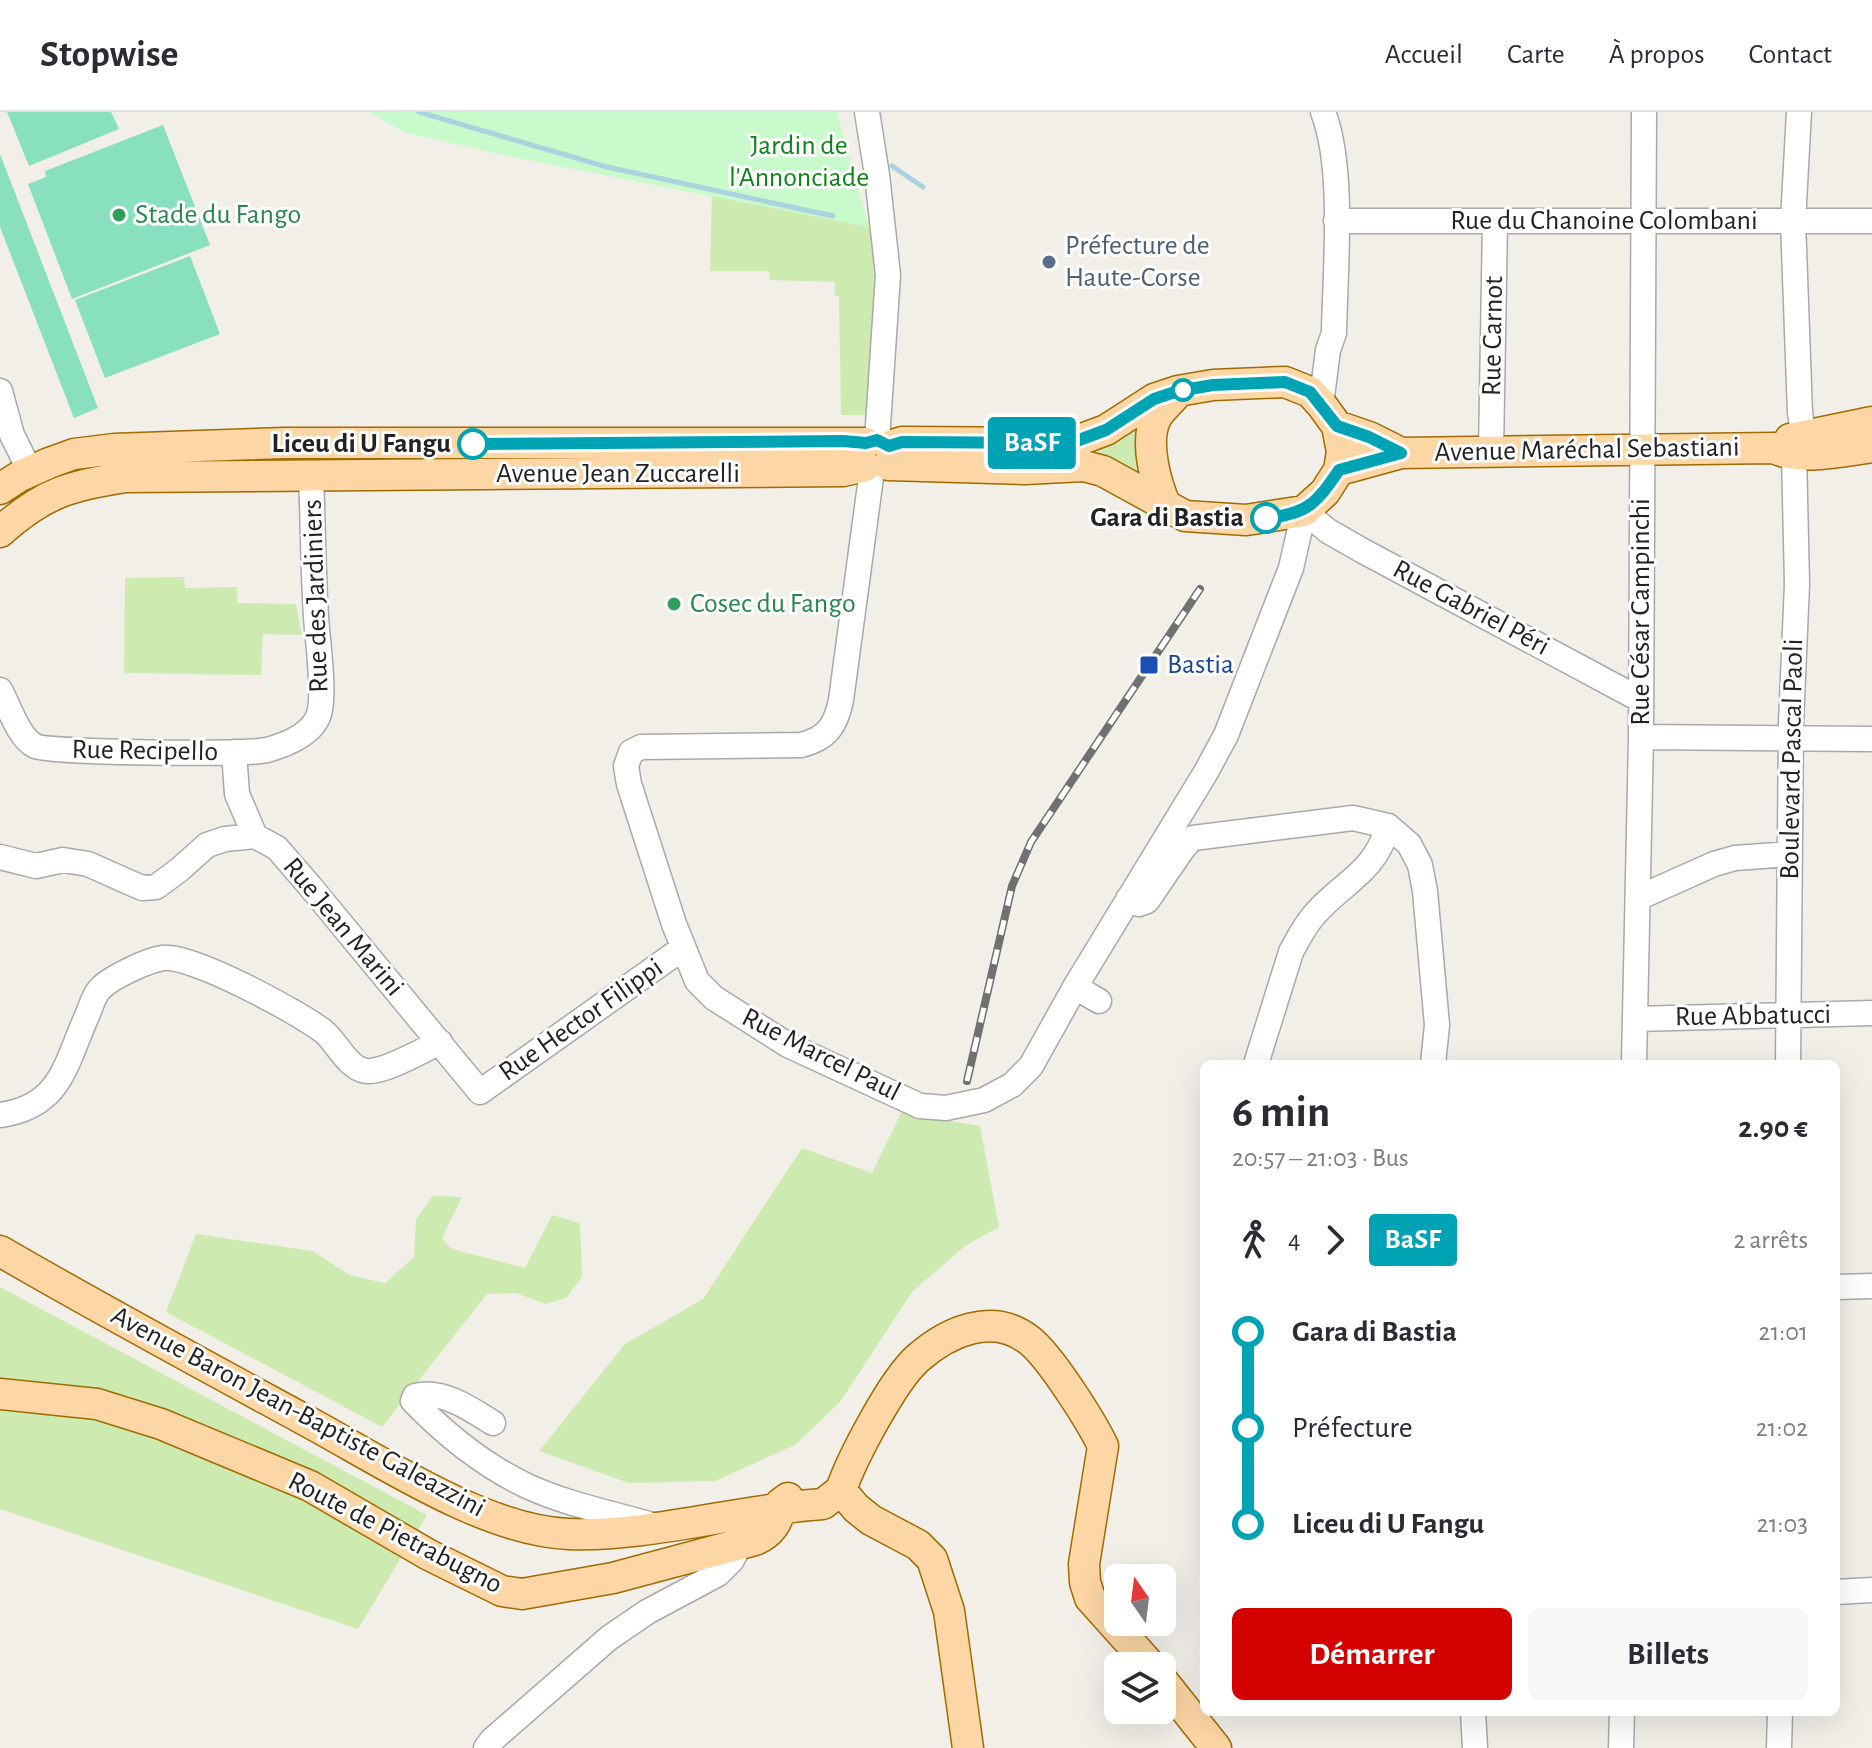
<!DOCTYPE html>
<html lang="fr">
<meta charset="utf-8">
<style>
:root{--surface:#fff;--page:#f7f7f7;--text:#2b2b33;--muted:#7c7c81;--line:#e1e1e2;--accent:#d40000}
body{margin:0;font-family:"Alegreya Sans",sans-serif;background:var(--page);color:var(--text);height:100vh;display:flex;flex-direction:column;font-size:30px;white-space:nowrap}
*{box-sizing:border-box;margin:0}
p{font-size:26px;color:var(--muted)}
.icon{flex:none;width:44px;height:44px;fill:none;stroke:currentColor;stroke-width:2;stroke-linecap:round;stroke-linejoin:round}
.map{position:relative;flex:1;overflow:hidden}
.sheet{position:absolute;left:1200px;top:948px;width:640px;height:656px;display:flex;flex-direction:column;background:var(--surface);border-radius:12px;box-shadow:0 8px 32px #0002}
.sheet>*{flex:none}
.badge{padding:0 16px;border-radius:6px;font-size:28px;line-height:52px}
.needle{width:52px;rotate:346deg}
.controls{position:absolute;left:1104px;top:1452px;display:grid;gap:16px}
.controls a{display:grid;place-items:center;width:72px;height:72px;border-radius:12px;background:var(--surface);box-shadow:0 8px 32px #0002;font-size:40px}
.map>.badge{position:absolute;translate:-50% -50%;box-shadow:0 0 0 4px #fff}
.legs{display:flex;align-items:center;gap:12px;height:88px;padding:0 32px;font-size:26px}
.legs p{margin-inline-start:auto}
.summary{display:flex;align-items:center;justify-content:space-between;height:136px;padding:0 32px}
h1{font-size:44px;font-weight:700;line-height:60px}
.cta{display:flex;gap:16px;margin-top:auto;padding:16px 32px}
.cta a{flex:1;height:92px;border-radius:12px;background:var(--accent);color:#fff;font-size:32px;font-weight:700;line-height:92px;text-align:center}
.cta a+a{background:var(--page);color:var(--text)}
ul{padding:0 32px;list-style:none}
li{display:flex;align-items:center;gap:28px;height:96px;font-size:30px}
li i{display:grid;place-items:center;width:12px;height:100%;margin:0 10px;background:currentColor}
li i::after{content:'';width:20px;height:20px;margin:-10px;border:6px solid;border-radius:50%;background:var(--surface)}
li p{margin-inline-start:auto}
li:first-child i{background:linear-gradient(#0000 50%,currentColor 0)}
li:last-child i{background:linear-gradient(currentColor 50%,#0000 0)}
header{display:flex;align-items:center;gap:48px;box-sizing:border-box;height:112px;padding:0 40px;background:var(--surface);border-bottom:2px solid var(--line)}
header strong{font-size:38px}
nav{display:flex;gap:44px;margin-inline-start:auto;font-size:28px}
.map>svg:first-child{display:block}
.grass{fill:#cdebb0}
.park{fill:#c8facc}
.pitch{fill:#88e0be}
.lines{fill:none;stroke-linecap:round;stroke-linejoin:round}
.stream{stroke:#aad3df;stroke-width:5}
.minor-casing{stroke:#a9a9a9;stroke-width:27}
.major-casing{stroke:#a06b00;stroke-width:33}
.minor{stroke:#fff;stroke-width:24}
.major{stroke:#fcd6a4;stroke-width:30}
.rail-casing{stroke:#707070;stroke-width:8}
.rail{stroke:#fff;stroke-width:5;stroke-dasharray:15;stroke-linecap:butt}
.line-1-casing{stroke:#fff;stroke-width:18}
.line-1{stroke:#00a3b4;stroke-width:12}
.leisure-dot{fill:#2e9e5b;stroke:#fff;stroke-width:3}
.service-dot{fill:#5c6f8a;stroke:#fff;stroke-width:3}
.stop-1-dot{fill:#fff;stroke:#00a3b4;stroke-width:4}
.transit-dot{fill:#1a4fb4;stroke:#fff;stroke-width:3}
.labels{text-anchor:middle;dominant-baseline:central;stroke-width:6;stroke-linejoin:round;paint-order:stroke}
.park-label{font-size:28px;fill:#0c8416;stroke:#fff}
.leisure-label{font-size:28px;fill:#27864d;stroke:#fff;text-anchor:start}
.street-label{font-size:28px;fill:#222;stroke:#fff}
.service-label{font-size:28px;fill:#4e5e75;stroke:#fff;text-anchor:start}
.stop-label{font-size:28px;font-weight:bold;fill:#222;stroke:#fff;text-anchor:end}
.transit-label{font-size:28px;fill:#164399;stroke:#fff;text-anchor:start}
</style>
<header>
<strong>Stopwise</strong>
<nav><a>Accueil</a><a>Carte</a><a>À propos</a><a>Contact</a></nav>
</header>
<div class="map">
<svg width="1872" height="1636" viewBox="0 0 1872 1636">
<rect width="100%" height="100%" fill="#f2efe9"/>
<path class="grass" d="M 712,81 L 871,113 L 876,171 L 870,233 L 870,303 L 841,303 L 839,191 L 839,184 L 835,184 L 835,170 L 770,168 L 769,159 L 710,159 Z
M 1139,310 L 1136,340 L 1140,364 L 1046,339 Z
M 184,465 L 185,476 L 237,475 L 237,491 L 296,492 L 302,523 L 263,522 L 261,563 L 124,561 L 125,466 Z
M 901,1001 L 980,1014 L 999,1115 L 965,1134 L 912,1180 L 840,1290 L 795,1333 L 715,1369 L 629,1371 L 539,1339 L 625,1232 L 703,1187 L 802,1036 L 872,1061 Z
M 433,1084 L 462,1085 L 442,1126 L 452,1137 L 525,1156 L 552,1103 L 580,1111 L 582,1165 L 566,1186 L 545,1192 L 516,1181 L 487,1182 L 382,1315 L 166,1200 L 196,1122 L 313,1139 L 349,1163 L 385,1171 L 414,1145 L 416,1107 Z
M 0,1175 L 427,1403 L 358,1517 L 0,1397 Z"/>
<path class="park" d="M 369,0 L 837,0 L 869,115 L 517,46 L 404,20 Z"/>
<path class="pitch" d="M 7,0 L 111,0 L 119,17 L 29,54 Z
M 163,13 L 210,133 L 72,187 L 28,72 L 46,65 L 45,59 Z
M 0,42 L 98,296 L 74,306 L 0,115 Z
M 190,144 L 220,222 L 105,266 L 75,188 Z"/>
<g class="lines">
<path class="stream" d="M 419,0 L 607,55 L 833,104
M 892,54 L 923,75"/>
<defs>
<path id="minor" d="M 867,0 L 877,63 L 888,163 L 877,328
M 1336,109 L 1872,109
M 0,279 L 12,323 L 30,359
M 1321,292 L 1328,238 L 1334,221 C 1335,159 1345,56 1323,0
M 1491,340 L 1495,109
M 872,358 L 841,588 C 836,613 827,627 801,633 L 641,635 L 631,640 L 626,654 L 629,672 L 674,812 L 697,869 L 714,886 L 788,933 L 920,994 L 946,996 L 984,988 L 1012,973 L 1031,954 L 1075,875 L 1206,660 L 1226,623 L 1291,456 L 1304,399 L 1328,419 L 1363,439 L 1641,588
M 0,578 C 9,594 18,625 35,634 C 50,641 246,643 267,638 C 285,633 308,624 317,607 C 327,589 317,527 316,504 C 313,457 313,410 311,363
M 1641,625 L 1872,627
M 234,640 L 237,682 L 255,724
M 0,745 L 36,754 L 63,748 L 88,752 L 142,776 L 156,775 L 179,758 L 207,733 L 225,727 L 255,724 L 277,736 L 309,773 L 480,980 L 683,836
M 1638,786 L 1714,752 L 1735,746 L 1790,742
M 1128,787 L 1139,792 L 1147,789 L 1184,735 L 1193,726 L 1353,706 L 1388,714 L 1409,732 L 1420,753 L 1425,779 L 1437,913 L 1433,952
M 1075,875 L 1099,889
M 1635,907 L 1872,901
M 1256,952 L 1291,840 C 1298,827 1305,813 1315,802 C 1344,769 1375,761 1388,714
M 1634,952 L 1641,625 L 1644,0
M 1788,952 L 1791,611 L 1797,472 L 1794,342 L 1804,325 L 1800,301 L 1793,109 L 1799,0
M 0,1003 C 60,995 65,954 86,906 C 90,898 93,885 99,878 C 109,866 148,848 163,846 C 191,842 298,900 323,919 C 337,930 347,956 366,959 C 384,961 423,938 440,930
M 1836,1175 L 1872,1174
M 493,1311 C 471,1297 442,1277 415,1284 L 413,1289 C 446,1323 485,1354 527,1374 C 566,1392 611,1401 652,1413
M 1836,1480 L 1872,1478
M 1473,1600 L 1475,1636
M 486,1636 L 492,1628 L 609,1526 L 647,1500 L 718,1462 L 732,1448 L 740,1432
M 1621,1636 L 1622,1600
M 1779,1636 L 1780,1600"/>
<path id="major" d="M 1337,314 L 1369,325 L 1401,341
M 1790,327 L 1872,310
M 888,353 L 1025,357 L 1084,354 L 1103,359 L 1185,404 L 1246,408 L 1304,399 L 1325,380 L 1339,358 L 1342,340 L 1337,314 L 1321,292 L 1310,280 L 1285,270 L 1213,273 L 1178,279 L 1154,287 L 1106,318 L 1079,328 L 1056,331 L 902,330 L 889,334
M 1339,358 L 1401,341 L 1774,336 C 1797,349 1846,339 1872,335
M 0,377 L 20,364 L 49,351 L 74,342 L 114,337 L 285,331 L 866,331
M 1166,394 C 1156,372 1144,330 1156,306 C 1161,297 1171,289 1177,281
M 0,420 C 43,381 71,373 127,365 L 843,359 L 865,354
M 0,1139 C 100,1197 202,1252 303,1307 C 378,1347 484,1419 569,1422 C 650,1425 741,1397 823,1392 L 841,1378
M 0,1282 L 97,1292 L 161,1312 L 310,1374 L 429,1443 L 502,1479 L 522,1482 L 613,1466 L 755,1428 C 770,1422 780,1409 780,1392 L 788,1386
M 841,1378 C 852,1346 893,1268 918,1246 C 949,1219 993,1200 1029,1228 C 1050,1244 1091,1309 1103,1334 L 1084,1452 L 1085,1470 L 1090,1486 L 1151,1554
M 841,1378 L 856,1396 L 871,1408 L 918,1433 L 932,1447 L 949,1499 L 968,1636
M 1162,1568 L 1216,1636"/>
</defs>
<use href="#minor" class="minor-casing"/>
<use href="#major" class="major-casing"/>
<use href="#minor" class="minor"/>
<use href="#major" class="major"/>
<defs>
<path id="rail" d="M 967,969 L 1012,774 L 1031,730 L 1200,477"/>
</defs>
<use href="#rail" class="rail-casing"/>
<use href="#rail" class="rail"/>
</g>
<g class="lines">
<defs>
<path id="line-1" d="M 473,332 L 843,329 L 866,331 L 877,328 L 889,334 L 902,330 L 1056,331 L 1079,328 L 1106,318 L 1154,287 L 1178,279 L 1213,273 L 1285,270 L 1310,280 L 1337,314 L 1369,325 L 1401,341 L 1339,358 C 1316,392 1307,402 1266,406"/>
</defs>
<use href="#line-1" class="line-1-casing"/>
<use href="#line-1" class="line-1"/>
</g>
<g class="leisure-dot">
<circle cx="119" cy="103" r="8"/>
<circle cx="674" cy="492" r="8"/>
</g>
<circle class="service-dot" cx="1049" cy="150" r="8"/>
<g class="stop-1-dot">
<circle cx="1183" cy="278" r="10"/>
<circle cx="473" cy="332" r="14"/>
<circle cx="1266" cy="406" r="14"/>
</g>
<rect class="transit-dot" x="1139" y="543" width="20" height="20" rx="4"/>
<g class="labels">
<g class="park-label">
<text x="799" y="34">Jardin de<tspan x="799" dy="32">l'Annonciade</tspan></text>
</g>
<g class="leisure-label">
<text x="135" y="103">Stade du Fango</text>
<text x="690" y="492">Cosec du Fango</text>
</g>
<g class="street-label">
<text x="1604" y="109">Rue du Chanoine Colombani</text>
<text transform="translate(1493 224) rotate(-89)">Rue Carnot</text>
<text transform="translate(1587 338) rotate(-1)">Avenue Maréchal Sebastiani</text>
<text x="618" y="362">Avenue Jean Zuccarelli</text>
<text transform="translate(316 484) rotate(-92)">Rue des Jardiniers</text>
<text transform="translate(1471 496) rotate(28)">Rue Gabriel Péri</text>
<text transform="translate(1641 500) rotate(-90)">Rue César Campinchi</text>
<text transform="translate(145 639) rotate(1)">Rue Recipello</text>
<text transform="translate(1792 647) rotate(-89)">Boulevard Pascal Paoli</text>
<text transform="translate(343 815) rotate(50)">Rue Jean Marini</text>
<text transform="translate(1753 904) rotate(-1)">Rue Abbatucci</text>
<text transform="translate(581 908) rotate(-35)">Rue Hector Filippi</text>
<text transform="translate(821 943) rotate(27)">Rue Marcel Paul</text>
<text transform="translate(298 1300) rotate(28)">Avenue Baron Jean-Baptiste Galeazzini</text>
<text transform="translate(395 1421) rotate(27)">Route de Pietrabugno</text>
</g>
<g class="service-label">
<text x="1065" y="134">Préfecture de<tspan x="1065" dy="32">Haute-Corse</tspan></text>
</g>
<g class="stop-label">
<text x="451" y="332">Liceu di U Fangu</text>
<text x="1244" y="406">Gara di Bastia</text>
</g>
<g class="transit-label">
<text x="1167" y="553">Bastia</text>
</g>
</g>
</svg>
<div class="controls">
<a><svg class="needle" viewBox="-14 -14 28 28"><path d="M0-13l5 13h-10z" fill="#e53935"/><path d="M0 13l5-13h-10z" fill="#7c7c81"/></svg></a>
<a><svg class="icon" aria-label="layers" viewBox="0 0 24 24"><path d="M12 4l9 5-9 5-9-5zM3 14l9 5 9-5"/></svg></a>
</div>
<b class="badge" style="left:1032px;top:331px;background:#00a3b4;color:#fff">BaSF</b>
<section class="sheet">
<div class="summary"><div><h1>6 min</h1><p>20:57 – 21:03 · Bus</p></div><b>2.90 €</b></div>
<div class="legs"><svg class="icon" aria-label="walk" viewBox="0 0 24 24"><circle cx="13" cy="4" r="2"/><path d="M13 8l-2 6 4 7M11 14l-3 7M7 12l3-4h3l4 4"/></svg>4<svg class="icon" aria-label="forward" viewBox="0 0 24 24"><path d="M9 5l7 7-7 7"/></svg><b class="badge" style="background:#00a3b4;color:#fff">BaSF</b><p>2 arrêts</p></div>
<ul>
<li><i style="color:#00a3b4"></i><b>Gara di Bastia</b><p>21:01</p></li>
<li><i style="color:#00a3b4"></i><span>Préfecture</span><p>21:02</p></li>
<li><i style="color:#00a3b4"></i><b>Liceu di U Fangu</b><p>21:03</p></li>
</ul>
<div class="cta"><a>Démarrer</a><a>Billets</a></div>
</section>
</div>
